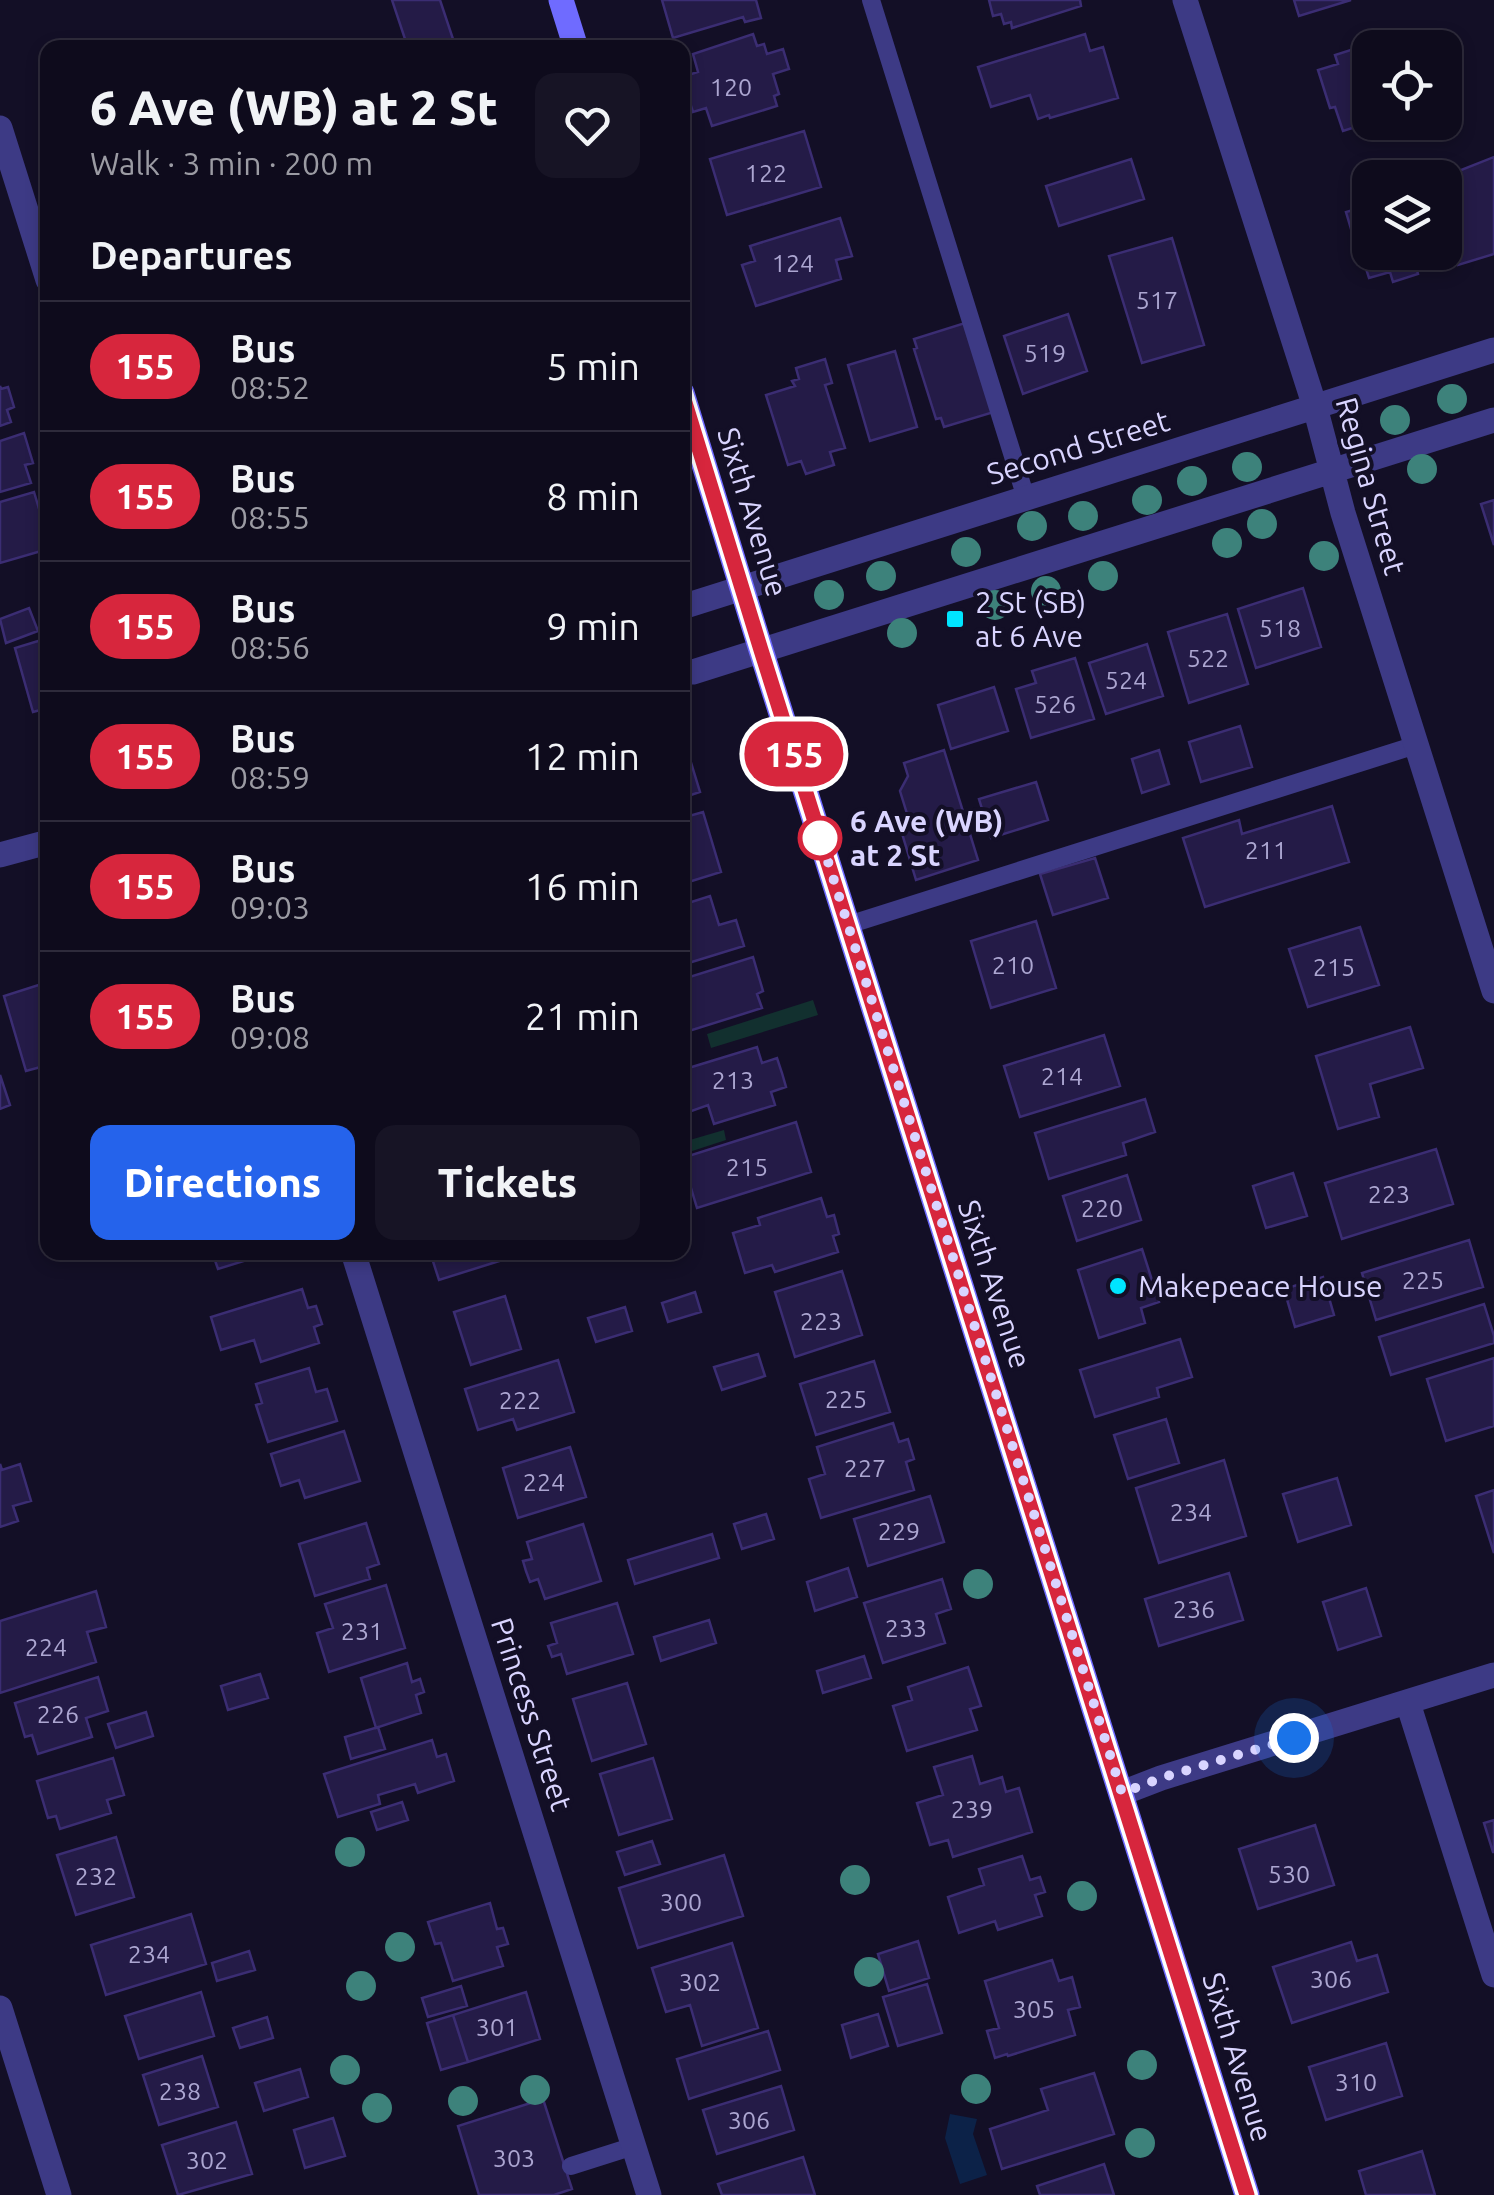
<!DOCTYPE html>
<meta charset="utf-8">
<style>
:root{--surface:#0e0b1c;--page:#171425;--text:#f1f3f6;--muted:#9b9ba3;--line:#2e2b3b;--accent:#2563eb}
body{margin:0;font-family:Ubuntu,sans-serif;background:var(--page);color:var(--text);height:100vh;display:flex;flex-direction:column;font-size:38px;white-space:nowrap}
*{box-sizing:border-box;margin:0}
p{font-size:32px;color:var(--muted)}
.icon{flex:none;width:55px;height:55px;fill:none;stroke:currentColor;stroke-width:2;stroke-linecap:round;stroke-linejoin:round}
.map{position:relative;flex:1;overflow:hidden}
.side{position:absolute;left:40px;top:40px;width:650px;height:1220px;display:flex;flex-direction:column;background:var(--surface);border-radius:20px;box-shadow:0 5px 15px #0003,0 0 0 2px var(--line)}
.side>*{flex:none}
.badge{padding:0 20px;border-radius:32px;font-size:35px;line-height:65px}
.controls{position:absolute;left:1352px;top:30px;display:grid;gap:20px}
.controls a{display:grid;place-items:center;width:110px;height:110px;border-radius:20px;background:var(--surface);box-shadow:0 5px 15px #0003,0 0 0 2px var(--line);font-size:50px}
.you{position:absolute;width:50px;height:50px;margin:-25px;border:8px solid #fff;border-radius:50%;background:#1a73e8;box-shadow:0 0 0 15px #1a73e833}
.map>.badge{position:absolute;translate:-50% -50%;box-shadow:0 0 0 5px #fff}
h2{padding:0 50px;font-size:38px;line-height:90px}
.round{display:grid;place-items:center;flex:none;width:105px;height:105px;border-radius:20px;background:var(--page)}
.overview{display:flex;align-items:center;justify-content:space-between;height:170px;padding:0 50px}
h1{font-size:48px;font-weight:800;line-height:75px}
.action{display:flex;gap:20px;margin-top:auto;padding:20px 50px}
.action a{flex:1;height:115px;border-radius:20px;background:var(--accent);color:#fff;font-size:40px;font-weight:800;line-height:115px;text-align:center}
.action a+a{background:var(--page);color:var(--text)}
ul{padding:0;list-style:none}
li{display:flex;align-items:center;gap:30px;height:130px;padding:0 50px;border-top:2px solid var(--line)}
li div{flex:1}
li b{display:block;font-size:38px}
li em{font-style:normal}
li .badge{min-width:110px;font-weight:700;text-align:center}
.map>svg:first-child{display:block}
.green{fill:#12302f}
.water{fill:#0c2248}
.building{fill:#241b47;stroke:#3b2d73;stroke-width:2.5}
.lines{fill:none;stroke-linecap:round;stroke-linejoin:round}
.lane{stroke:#3d3a85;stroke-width:18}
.street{stroke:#3d3a85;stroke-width:25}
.secondary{stroke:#6f6bff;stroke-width:25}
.tree{fill:#3d827b}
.line-casing{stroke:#fff;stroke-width:22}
.line{stroke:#d7263d;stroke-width:15}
.walk{stroke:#d9d4ff;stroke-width:10;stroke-dasharray:0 18}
.poi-dot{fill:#00e5ff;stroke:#130f26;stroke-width:4}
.stop-dot{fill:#fff;stroke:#d7263d;stroke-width:5}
.labels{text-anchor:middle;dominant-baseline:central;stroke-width:8;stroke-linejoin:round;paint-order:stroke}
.number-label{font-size:25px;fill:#aca6d1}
.street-label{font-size:30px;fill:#d9d4ff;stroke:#130f26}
.poi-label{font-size:30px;fill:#d9d4ff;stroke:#130f26;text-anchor:start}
.stop-label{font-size:30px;font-weight:bold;fill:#d9d4ff;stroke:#130f26;text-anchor:start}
</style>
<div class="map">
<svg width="1494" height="2195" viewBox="0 0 1494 2195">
<rect width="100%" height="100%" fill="#130f26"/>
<path class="green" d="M 813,1000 L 818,1015 L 711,1048 L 707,1034 Z
M 724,1130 L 726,1140 L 683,1154 L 683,1142 Z"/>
<path class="water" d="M 950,2114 L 977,2119 L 973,2134 L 987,2175 L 960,2184 L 945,2138 Z"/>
<path class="building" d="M 392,0 L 440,0 L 456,48 L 408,48 Z
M 662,0 L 756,0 L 761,18 L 745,22 L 743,17 L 673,38 Z
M 989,0 L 1080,0 L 1081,6 L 1012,28 L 1011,22 L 1004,24 L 1001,14 L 993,16 Z
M 1294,0 L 1351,0 L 1299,16 Z
M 753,34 L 757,46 L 764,44 L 767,54 L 783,49 L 789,69 L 773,74 L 779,94 L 774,96 L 777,106 L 712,126 L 706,108 L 693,112 L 682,79 L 682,77 L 698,72 L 693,54 Z
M 1085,34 L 1090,51 L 1103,47 L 1118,98 L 1050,118 L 1049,115 L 1038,119 L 1030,95 L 991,107 L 978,67 Z
M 1360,47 L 1363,58 L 1370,56 L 1371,122 L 1343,131 L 1335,107 L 1330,108 L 1318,70 L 1338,64 L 1335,55 Z
M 804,131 L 821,187 L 727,215 L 710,159 Z
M 1494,157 L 1494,254 L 1458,265 L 1445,223 L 1445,178 L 1441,178 Z
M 1131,159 L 1144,199 L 1059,226 L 1046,186 Z
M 1370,205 L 1370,252 L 1445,252 L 1445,244 L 1448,253 L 1415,263 L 1418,274 L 1393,282 L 1390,272 L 1369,278 L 1353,228 L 1351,229 L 1346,212 Z
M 840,218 L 852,256 L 836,260 L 841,279 L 756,306 L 742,265 L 755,261 L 750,246 Z
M 1172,238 L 1204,345 L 1142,363 L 1109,256 Z
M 1068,314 L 1087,371 L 1023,394 L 1004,336 Z
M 965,323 L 994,412 L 944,427 L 941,418 L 936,419 L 914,349 L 917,348 L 914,339 Z
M 895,351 L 917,427 L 870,441 L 848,365 Z
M 825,359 L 832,383 L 825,385 L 845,448 L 830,452 L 834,465 L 806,474 L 801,461 L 788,465 L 766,395 L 795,386 L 792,381 L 799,379 L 796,368 Z
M 0,386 L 1,389 L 8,387 L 14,407 L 7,410 L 11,422 L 0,426 Z
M 24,433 L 33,463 L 25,465 L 31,483 L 0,492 L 0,441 Z
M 34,492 L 40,512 L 48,510 L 48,549 L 0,563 L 0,502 Z
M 1494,500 L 1494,545 L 1481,504 Z
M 1303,588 L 1321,647 L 1256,668 L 1238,609 Z
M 29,608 L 38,631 L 6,643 L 0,619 Z
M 1227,614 L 1248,684 L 1189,703 L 1168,632 Z
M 48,638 L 48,708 L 33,712 L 15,648 Z
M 1147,644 L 1163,696 L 1106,714 L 1089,663 Z
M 1075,658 L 1094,719 L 1031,738 L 1016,689 L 1036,683 L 1032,671 Z
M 994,687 L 1008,731 L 951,749 L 938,705 Z
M 1240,726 L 1252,767 L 1201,782 L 1189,742 Z
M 944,750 L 978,860 L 916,880 L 898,820 L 908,817 L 900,791 L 908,776 L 904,763 Z
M 1159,750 L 1169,784 L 1142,793 L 1132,759 Z
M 689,756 L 700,792 L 682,798 L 682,758 Z
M 1036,782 L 1048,820 L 991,838 L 979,799 Z
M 1332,806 L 1349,862 L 1205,907 L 1183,838 L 1239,820 L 1242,834 Z
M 703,812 L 721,872 L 682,884 L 682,818 Z
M 1095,858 L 1108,898 L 1053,915 L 1040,874 Z
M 710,896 L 719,925 L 736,920 L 744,946 L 682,965 L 682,905 Z
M 1036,921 L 1056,988 L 991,1008 L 971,941 Z
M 1360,927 L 1379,985 L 1308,1007 L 1289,949 Z
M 753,957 L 763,991 L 757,994 L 762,1008 L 689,1031 L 682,1009 L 682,990 L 686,989 L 683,979 Z
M 48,982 L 48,1065 L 26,1071 L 4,996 Z
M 1410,1027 L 1423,1068 L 1370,1084 L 1379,1117 L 1338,1129 L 1316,1056 Z
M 1104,1035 L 1120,1086 L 1020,1117 L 1004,1066 Z
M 757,1047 L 762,1063 L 777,1058 L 782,1073 L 786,1087 L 771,1092 L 775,1105 L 714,1124 L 708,1105 L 686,1113 L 682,1101 L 682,1070 Z
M 0,1075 L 10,1105 L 0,1109 Z
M 1145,1099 L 1155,1132 L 1123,1143 L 1126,1155 L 1049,1179 L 1035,1133 Z
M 796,1122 L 811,1172 L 697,1208 L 682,1158 Z
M 1436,1149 L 1453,1204 L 1342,1239 L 1325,1183 Z
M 1293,1173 L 1307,1216 L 1266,1228 L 1253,1186 Z
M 1127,1175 L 1141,1220 L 1077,1241 L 1063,1196 Z
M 821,1198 L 827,1217 L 834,1215 L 839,1234 L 833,1236 L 838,1252 L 775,1272 L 772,1265 L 745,1273 L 733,1233 L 760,1225 L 758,1218 Z
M 1469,1240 L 1483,1287 L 1376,1320 L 1362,1273 Z
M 1142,1249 L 1159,1302 L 1141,1308 L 1145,1323 L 1099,1338 L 1078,1270 Z
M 212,1252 L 273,1252 L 218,1269 Z
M 430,1252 L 514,1252 L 515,1256 L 439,1280 Z
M 842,1271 L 862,1335 L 795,1357 L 775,1292 Z
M 1323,1277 L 1334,1315 L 1295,1327 L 1284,1289 Z
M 302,1289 L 308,1308 L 316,1306 L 322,1324 L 314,1327 L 319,1343 L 261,1362 L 254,1340 L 221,1350 L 211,1317 Z
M 695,1292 L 701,1312 L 668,1322 L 662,1303 Z
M 505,1296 L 521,1349 L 471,1365 L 454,1312 Z
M 1484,1304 L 1494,1336 L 1494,1343 L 1391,1375 L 1379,1337 Z
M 625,1307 L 632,1331 L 596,1342 L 588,1318 Z
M 1180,1339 L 1192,1377 L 1157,1388 L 1159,1397 L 1095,1417 L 1080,1370 Z
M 758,1354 L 765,1376 L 722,1390 L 714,1367 Z
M 1494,1358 L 1494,1426 L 1446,1441 L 1427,1379 Z
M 558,1360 L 574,1412 L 517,1430 L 513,1419 L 478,1430 L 465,1389 Z
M 874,1361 L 890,1412 L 816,1435 L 800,1384 Z
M 309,1368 L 316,1392 L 327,1389 L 337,1421 L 268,1442 L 256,1405 L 262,1403 L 256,1384 Z
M 1166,1419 L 1179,1463 L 1128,1479 L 1114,1435 Z
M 893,1423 L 899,1442 L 908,1439 L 914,1459 L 906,1462 L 914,1490 L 821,1518 L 809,1479 L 825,1474 L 817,1447 Z
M 344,1431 L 360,1481 L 305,1498 L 299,1480 L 281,1486 L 271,1454 Z
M 570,1447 L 586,1497 L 518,1518 L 503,1468 Z
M 1224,1460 L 1246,1536 L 1159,1563 L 1136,1488 Z
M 0,1464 L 2,1470 L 20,1464 L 31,1501 L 13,1506 L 18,1521 L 0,1527 Z
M 1337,1478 L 1351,1525 L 1298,1542 L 1283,1494 Z
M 1494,1490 L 1494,1553 L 1476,1496 Z
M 930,1496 L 944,1542 L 868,1566 L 854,1519 Z
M 766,1514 L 774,1539 L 742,1549 L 734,1524 Z
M 366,1523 L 379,1564 L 367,1568 L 370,1579 L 315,1596 L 299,1544 Z
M 583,1524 L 601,1581 L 545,1599 L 538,1579 L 530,1582 L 526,1571 L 523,1561 L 532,1559 L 527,1542 Z
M 712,1534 L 719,1558 L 635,1584 L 628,1560 Z
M 848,1568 L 857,1597 L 815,1611 L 807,1582 Z
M 1229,1573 L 1243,1620 L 1159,1646 L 1145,1599 Z
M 942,1579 L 951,1609 L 936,1614 L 945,1643 L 883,1663 L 864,1603 Z
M 386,1585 L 405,1648 L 329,1672 L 317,1633 L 333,1628 L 325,1604 Z
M 1366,1588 L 1381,1636 L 1338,1650 L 1323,1602 Z
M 96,1591 L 106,1627 L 87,1632 L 96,1662 L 0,1693 L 0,1621 Z
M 617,1603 L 633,1654 L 567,1674 L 561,1654 L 552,1657 L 548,1646 L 557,1643 L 551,1623 Z
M 709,1620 L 716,1643 L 661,1661 L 654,1637 Z
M 864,1656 L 871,1678 L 823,1693 L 817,1671 Z
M 407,1663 L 412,1682 L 420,1679 L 424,1692 L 416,1695 L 421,1713 L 376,1728 L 361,1678 Z
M 968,1667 L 981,1706 L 970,1709 L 977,1730 L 907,1751 L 893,1706 L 912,1700 L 908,1687 Z
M 260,1674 L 268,1698 L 228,1710 L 221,1686 Z
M 98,1677 L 108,1711 L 86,1718 L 92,1737 L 38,1754 L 32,1735 L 25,1737 L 15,1703 Z
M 627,1683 L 646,1744 L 592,1761 L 573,1699 Z
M 146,1712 L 153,1736 L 116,1748 L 108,1724 Z
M 378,1727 L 385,1749 L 351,1759 L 345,1737 Z
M 432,1740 L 437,1757 L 446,1754 L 454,1781 L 418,1793 L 415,1784 L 378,1795 L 380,1804 L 338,1817 L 324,1774 Z
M 972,1756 L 980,1784 L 1002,1777 L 1006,1792 L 1019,1788 L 1032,1832 L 953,1857 L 948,1840 L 930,1845 L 917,1803 L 943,1795 L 934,1767 Z
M 113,1758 L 124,1795 L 107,1800 L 111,1813 L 60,1829 L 56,1816 L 48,1818 L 37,1781 Z
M 653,1758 L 672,1819 L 619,1835 L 600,1774 Z
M 402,1802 L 408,1820 L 377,1830 L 371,1812 Z
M 1494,1820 L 1494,1852 L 1493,1852 L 1484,1823 Z
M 1315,1825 L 1334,1885 L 1258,1909 L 1239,1849 Z
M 116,1837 L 134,1897 L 76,1915 L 57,1855 Z
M 652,1841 L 660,1864 L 625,1875 L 617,1852 Z
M 724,1855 L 743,1916 L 638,1948 L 619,1888 Z
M 1022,1856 L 1030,1880 L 1040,1877 L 1045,1892 L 1035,1895 L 1042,1916 L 998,1930 L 995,1921 L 959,1933 L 948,1897 L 984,1885 L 979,1869 Z
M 490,1903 L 497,1929 L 503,1928 L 508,1944 L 497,1947 L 503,1966 L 453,1981 L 441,1943 L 435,1944 L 428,1922 Z
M 191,1914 L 206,1964 L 106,1995 L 91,1945 Z
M 918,1941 L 929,1978 L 889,1991 L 878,1954 Z
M 1351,1942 L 1357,1961 L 1377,1955 L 1388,1992 L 1292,2023 L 1273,1967 Z
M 732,1943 L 758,2028 L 702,2046 L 690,2005 L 666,2012 L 652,1968 Z
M 249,1951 L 255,1970 L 217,1981 L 212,1963 Z
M 1052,1960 L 1059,1981 L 1072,1977 L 1080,2007 L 1068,2010 L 1075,2035 L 1008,2056 L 1007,2054 L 995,2058 L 987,2031 L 999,2028 L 985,1981 Z
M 927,1984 L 942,2033 L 898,2046 L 883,1997 Z
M 461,1986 L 467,2006 L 428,2017 L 422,1998 Z
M 201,1992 L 214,2036 L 139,2059 L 125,2016 Z
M 526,1992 L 540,2039 L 468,2062 L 453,2015 Z
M 878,2014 L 888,2046 L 851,2058 L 842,2025 Z
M 453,2015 L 468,2062 L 441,2070 L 427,2023 Z
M 267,2017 L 273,2038 L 240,2048 L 233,2028 Z
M 768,2031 L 780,2070 L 689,2099 L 677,2059 Z
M 1386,2043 L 1402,2096 L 1326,2120 L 1309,2067 Z
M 202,2056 L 218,2107 L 159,2125 L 143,2075 Z
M 300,2069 L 308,2097 L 264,2111 L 255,2083 Z
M 1094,2073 L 1114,2134 L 1002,2169 L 990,2129 L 1048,2110 L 1041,2089 Z
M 781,2086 L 794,2130 L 717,2154 L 703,2110 Z
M 543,2099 L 572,2189 L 554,2195 L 479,2195 L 458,2126 Z
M 333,2118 L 345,2156 L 305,2168 L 294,2130 Z
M 236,2122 L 252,2174 L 178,2195 L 162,2145 Z
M 1422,2151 L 1435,2195 L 1366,2195 L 1359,2171 Z
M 803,2157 L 815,2195 L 722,2195 L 718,2184 Z
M 1104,2164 L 1114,2195 L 1040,2195 L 1037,2186 Z"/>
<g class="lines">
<path class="lane" d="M 871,0 L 1026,498
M 848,925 L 1416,745
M 571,2166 L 634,2146"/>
<path class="street" d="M 1185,0 L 1315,407 L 1343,513 L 1494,991
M 0,128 L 48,280
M 682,607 L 1494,350
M 682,672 L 693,672 L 1494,420
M 0,855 L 48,842
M 353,1252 L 649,2195
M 1408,1703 L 1494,1975
M 1122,1793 L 1161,1778 L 1494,1675
M 0,2008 L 59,2195"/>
<path class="secondary" d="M 561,0 L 576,48
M 682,393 L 761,650 L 1247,2195"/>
</g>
<g class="tree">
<circle cx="1452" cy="399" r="15"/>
<circle cx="1395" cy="420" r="15"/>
<circle cx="1247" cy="467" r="15"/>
<circle cx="1422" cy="469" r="15"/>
<circle cx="1192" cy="481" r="15"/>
<circle cx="1147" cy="500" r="15"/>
<circle cx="1083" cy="516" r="15"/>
<circle cx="1262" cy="524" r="15"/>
<circle cx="1032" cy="526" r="15"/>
<circle cx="1227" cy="543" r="15"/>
<circle cx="966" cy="552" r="15"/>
<circle cx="1324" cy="556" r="15"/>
<circle cx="881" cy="576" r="15"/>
<circle cx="1103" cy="576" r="15"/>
<circle cx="1046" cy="591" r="15"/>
<circle cx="829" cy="595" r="15"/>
<circle cx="995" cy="605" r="15"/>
<circle cx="902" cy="633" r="15"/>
<circle cx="978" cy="1584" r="15"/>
<circle cx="350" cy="1852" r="15"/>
<circle cx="855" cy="1880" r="15"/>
<circle cx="1082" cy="1896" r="15"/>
<circle cx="400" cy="1947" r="15"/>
<circle cx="869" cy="1972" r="15"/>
<circle cx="361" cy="1986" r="15"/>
<circle cx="1142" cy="2065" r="15"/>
<circle cx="345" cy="2070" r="15"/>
<circle cx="976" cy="2089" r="15"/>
<circle cx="535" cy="2090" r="15"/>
<circle cx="463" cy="2101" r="15"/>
<circle cx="377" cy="2108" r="15"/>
<circle cx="1140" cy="2143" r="15"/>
</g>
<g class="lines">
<defs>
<path id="line" d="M 682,393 L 761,650 L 1247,2195"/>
</defs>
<use href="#line" class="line-casing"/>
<use href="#line" class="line"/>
<path class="walk" d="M 820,838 L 819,833 L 1122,1793 L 1161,1778 L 1294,1738"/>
</g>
<g class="poi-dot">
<rect x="945" y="609" width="20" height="20" rx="5"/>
<circle cx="1118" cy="1286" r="10"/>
</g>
<circle class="stop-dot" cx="820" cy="838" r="20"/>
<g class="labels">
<g class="number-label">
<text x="731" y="87">120</text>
<text x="766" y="173">122</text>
<text x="793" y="263">124</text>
<text x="1157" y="300">517</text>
<text x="1045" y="353">519</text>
<text x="1280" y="628">518</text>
<text x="1208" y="658">522</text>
<text x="1126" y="680">524</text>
<text x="1055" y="704">526</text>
<text x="1266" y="850">211</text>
<text x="1013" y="965">210</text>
<text x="1334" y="967">215</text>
<text x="1062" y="1076">214</text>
<text x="733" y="1080">213</text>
<text x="747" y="1167">215</text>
<text x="1389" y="1194">223</text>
<text x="1102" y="1208">220</text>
<text x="1423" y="1280">225</text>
<text x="821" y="1321">223</text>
<text x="846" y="1399">225</text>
<text x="520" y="1400">222</text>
<text x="865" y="1468">227</text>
<text x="544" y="1482">224</text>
<text x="1191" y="1512">234</text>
<text x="899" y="1531">229</text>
<text x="1194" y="1609">236</text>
<text x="906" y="1628">233</text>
<text x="362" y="1631">231</text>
<text x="46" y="1647">224</text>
<text x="58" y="1714">226</text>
<text x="972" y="1809">239</text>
<text x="1289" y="1874">530</text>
<text x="96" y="1876">232</text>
<text x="681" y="1902">300</text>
<text x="149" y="1954">234</text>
<text x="1331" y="1979">306</text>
<text x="700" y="1982">302</text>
<text x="1034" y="2009">305</text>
<text x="497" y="2027">301</text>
<text x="1356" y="2082">310</text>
<text x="180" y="2091">238</text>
<text x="749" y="2120">306</text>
<text x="514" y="2158">303</text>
<text x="207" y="2160">302</text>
</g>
<g class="street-label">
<text transform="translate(1078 447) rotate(-17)">Second Street</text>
<text transform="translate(1371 486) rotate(74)">Regina Street</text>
<text transform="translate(753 512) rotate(73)">Sixth Avenue</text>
<text transform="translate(995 1284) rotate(72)">Sixth Avenue</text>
<text transform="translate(532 1714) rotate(72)">Princess Street</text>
<text transform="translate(1238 2057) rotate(73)">Sixth Avenue</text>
</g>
<g class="poi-label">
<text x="975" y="602">2 St (SB)<tspan x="975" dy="34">at 6 Ave</tspan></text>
<text x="1138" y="1286">Makepeace House</text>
</g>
<g class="stop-label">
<text x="850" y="821">6 Ave (WB)<tspan x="850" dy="34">at 2 St</tspan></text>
</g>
</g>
</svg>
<div class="controls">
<a><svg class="icon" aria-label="locate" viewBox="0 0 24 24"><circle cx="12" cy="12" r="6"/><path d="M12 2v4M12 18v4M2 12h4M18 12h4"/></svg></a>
<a><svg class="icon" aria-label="layers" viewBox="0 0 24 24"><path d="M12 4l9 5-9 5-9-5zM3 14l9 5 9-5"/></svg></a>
</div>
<div class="you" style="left:1294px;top:1738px"></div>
<b class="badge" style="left:794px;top:754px;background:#d7263d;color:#fff">155</b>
<section class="side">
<div class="overview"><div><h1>6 Ave (WB) at 2 St</h1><p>Walk · 3 min · 200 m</p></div><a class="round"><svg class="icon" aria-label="heart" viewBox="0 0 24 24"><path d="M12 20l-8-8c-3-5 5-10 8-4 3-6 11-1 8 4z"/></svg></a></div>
<h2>Departures</h2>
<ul>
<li><span class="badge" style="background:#d7263d;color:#fff">155</span><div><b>Bus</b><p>08:52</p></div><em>5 min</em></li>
<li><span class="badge" style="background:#d7263d;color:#fff">155</span><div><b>Bus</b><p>08:55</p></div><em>8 min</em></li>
<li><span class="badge" style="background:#d7263d;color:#fff">155</span><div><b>Bus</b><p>08:56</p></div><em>9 min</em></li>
<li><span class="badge" style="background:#d7263d;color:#fff">155</span><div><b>Bus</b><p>08:59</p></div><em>12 min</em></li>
<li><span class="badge" style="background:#d7263d;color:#fff">155</span><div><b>Bus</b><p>09:03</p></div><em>16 min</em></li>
<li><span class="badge" style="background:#d7263d;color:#fff">155</span><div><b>Bus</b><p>09:08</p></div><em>21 min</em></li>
</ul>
<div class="action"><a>Directions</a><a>Tickets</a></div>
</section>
</div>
